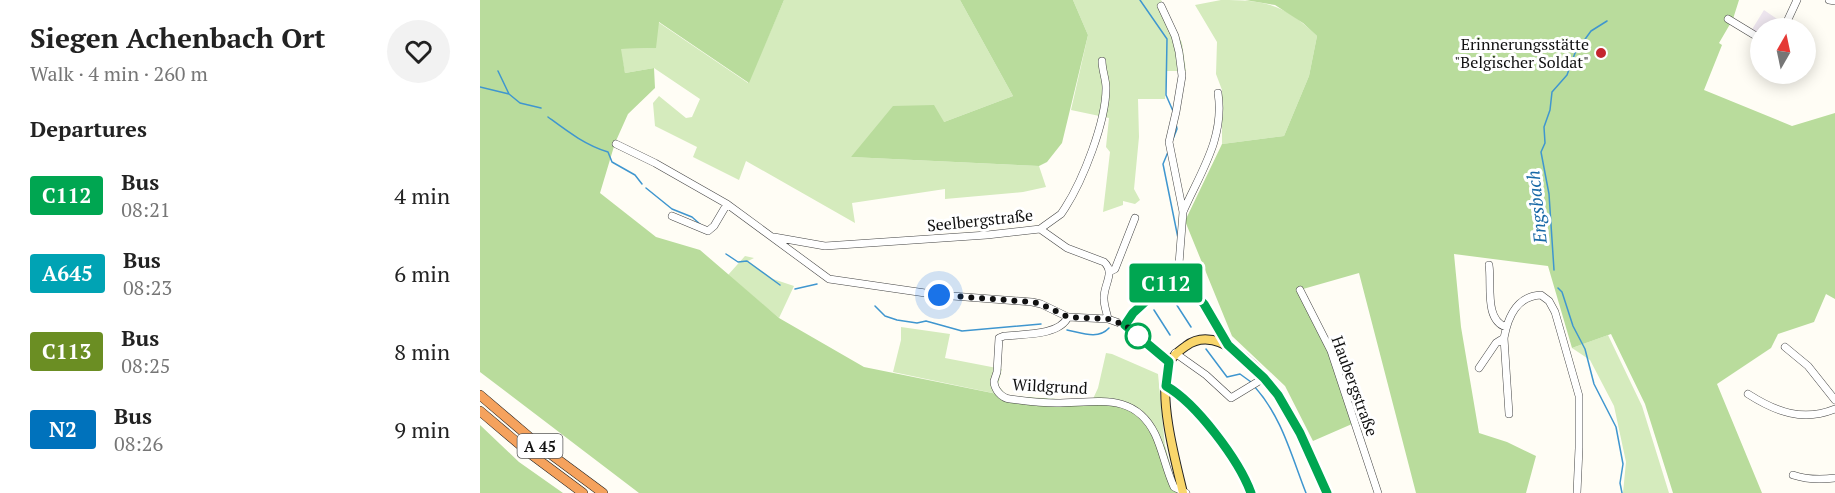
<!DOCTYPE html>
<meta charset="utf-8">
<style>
:root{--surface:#fff;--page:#f2f2f2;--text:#222;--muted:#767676}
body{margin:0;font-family:"PT Serif",serif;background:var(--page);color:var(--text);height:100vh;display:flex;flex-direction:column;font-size:22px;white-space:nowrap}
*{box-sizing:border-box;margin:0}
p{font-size:20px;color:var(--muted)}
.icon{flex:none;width:33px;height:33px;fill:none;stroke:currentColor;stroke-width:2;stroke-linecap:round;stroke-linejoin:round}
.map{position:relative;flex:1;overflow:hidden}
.panel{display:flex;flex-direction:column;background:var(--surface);width:480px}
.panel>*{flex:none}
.badge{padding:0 12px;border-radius:4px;font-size:21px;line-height:39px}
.needle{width:39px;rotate:9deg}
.buttons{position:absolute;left:1270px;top:18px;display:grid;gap:12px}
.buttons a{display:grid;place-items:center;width:66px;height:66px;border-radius:50%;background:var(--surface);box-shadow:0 3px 15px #0003;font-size:30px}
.you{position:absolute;width:30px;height:30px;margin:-15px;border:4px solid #fff;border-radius:50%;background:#1a73e8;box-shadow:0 0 0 9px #1a73e833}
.map>.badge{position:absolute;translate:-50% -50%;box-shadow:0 0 0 3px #fff}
h2{padding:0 30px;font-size:22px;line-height:54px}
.round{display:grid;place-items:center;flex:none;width:63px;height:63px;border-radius:32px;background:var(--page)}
.headline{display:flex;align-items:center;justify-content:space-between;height:102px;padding:0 30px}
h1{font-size:28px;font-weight:700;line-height:45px}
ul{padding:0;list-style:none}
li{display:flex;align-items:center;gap:18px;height:78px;padding:0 30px}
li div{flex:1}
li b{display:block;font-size:22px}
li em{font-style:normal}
li .badge{min-width:66px;font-weight:700;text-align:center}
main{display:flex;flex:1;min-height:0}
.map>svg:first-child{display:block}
.industrial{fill:#eee6ef}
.green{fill:#d5ebbd}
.forest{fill:#b9dc9c}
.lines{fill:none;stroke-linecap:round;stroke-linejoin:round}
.stream{stroke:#3f96cf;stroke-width:1.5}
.minor-casing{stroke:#444;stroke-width:8}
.major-casing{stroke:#222;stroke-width:10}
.highway-casing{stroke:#222;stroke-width:10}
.minor{stroke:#fff;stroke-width:7}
.major{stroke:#f9d66b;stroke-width:8}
.highway{stroke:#f5a25d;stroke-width:9}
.line-casing{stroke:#fff;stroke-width:14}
.line{stroke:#00a651;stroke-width:9}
.walk{stroke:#111;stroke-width:6;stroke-dasharray:0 10.8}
.poi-dot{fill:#c4262e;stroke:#fff;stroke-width:2}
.stop-dot{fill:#fff;stroke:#00a651;stroke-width:3}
.labels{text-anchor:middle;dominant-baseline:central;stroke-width:6;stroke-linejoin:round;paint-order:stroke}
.shield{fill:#fff;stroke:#585858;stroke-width:1.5}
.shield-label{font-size:15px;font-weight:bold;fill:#111}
.poi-label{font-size:16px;fill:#111;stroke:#fff;text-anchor:end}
.street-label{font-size:16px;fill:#111;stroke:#fff}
.water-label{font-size:18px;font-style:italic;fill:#1768a6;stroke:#fff}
</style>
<main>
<section class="panel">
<div class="headline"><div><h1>Siegen Achenbach Ort</h1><p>Walk · 4 min · 260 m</p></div><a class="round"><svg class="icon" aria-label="heart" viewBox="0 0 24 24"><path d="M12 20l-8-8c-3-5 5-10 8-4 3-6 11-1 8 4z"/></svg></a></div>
<h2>Departures</h2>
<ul>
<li><span class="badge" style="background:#00a651;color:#fff">C112</span><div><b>Bus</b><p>08:21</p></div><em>4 min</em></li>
<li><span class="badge" style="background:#00a3b4;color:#fff">A645</span><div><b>Bus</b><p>08:23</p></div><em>6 min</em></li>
<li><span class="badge" style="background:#6b8e23;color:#fff">C113</span><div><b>Bus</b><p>08:25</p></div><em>8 min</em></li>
<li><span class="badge" style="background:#0072bc;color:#fff">N2</span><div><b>Bus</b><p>08:26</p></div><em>9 min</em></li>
</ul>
</section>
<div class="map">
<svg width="1355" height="493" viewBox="0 0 1355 493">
<rect width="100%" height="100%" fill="#fffdf5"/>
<path class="industrial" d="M 1284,10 L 1300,21 L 1295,28 L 1281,28 L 1281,37 L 1271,31 Z"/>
<path class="green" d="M 304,0 L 480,0 L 533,96 L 371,157 L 559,166 L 566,187 L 543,192 L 465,199 L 465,189 L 372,203 L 375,223 L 266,161 L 259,180 L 213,157 L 217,147 L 175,126 L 173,103 L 179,96 L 206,118 L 212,117 L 220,99 L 174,68 L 145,73 L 140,49 L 175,48 L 178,22 L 268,83 Z
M 593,0 L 681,0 L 702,43 L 706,71 L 687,71 L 685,99 L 658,99 L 659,137 L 654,189 L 660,200 L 655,204 L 643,201 L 643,205 L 623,212 L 630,152 L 626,147 L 629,118 L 591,110 L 608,35 Z
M 741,0 C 785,0 805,4 837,36 L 829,76 L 804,136 L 742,144 L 742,90 L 736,74 L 737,42 L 715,5 Z
M 265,256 L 274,258 L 268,261 L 293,279 L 314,286 L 299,318 L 248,275 Z
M 421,327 L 470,334 L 465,358 L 522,369 L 518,385 L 527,396 L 413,372 L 421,340 Z
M 1128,335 L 1162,406 L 1189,493 L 1143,493 L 1146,462 L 1134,406 L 1110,360 L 1092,348 Z
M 626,353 L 632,354 L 678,374 L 685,446 L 648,403 L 612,401 L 618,388 Z"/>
<path class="forest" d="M 0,0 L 304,0 L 269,83 L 179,22 L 176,48 L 141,49 L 145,73 L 174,68 L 175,88 L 148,114 L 135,143 L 120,193 L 176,237 L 220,250 L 299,318 L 384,367 L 527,396 L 648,403 L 685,446 L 698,493 L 159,493 L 0,372 Z
M 480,0 L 593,0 L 608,35 L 582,143 L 567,162 L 559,166 L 371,157 L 413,106 L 454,105 L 464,122 L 533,96 Z
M 765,0 L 1259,0 L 1253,19 L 1239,43 L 1242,45 L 1224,90 L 1312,126 L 1355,113 L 1355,299 L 1346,294 L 1334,322 L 1298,334 L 1291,348 L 1237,384 L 1282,493 L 1193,493 L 1165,404 L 1131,334 L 1092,348 L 1068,266 L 974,254 L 981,327 L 999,433 L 1027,442 L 1056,456 L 1046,493 L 936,493 L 879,273 L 823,289 L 854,357 L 872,424 L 833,441 L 805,386 L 752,336 L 705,221 L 742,144 L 804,136 L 829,76 L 837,36 L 823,23 L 795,5 Z
M 0,425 L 39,462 L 83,493 L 0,493 Z"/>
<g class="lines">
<path class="stream" d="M 660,0 L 687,39 L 686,95 L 693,111
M 18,71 L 29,94
M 0,87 L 29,94 L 40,103 L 61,108
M 68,117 C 87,131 105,145 128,152 L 132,162 L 155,175 L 162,184
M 693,139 L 697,129 L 696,124
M 688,152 L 683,164 L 698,238
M 166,188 L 192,209 L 212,217 L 221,225
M 246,254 L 258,262 L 267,261 L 300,285
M 1074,270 L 1069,194 L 1061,152 L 1065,143 L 1064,127 L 1070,110 L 1072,92 L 1087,75 L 1095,53 L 1111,31 L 1127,21
M 692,281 L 689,293 L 711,327
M 1078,288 L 1082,292 L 1093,326 L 1105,349 L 1114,384 L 1136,427 L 1143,464 L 1140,483 L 1142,493
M 315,289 L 337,284
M 395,306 L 405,316 L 417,320 L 437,323 L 446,321 L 482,331 L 561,324
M 674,310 L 690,335
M 587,330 C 602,333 618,340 629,328
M 726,349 L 747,377 L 760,374 L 771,382
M 774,386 C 802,417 811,455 826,493"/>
<defs>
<path id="minor" d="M 1349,0 L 1355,1
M 681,6 L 695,36 L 699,52 L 702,76 L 696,112 L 689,142 L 703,212 L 698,277
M 1248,19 L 1281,39
M 1304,28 L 1317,0
M 136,144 L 175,163 L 247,204 L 349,279 L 459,295 L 552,302 L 561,304 L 588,317 L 628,319 L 645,325 L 689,362
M 703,212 C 720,173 745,138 738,93
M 192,216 L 228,231 L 234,226 L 247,204
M 560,229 L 587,248 L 624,262 C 636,273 623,285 624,299 C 624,306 627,313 628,319
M 294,237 L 345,246 L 507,235 L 560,229 L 581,214 L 585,208 C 603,180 626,122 626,88 C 626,79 622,70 622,61
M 1009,265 C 1012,284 1004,320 1026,327
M 631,271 L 635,269 L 655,218
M 698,277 L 724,304 L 748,345
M 820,290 L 851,351 L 898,493
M 588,317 C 579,336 543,334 524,336 L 519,338 L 517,372 L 514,381 C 514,389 521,398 530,399 C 545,401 561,403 576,403 C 616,403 654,391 675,434 C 683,451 686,470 694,487 L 706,493
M 645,325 L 653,313 L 690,279 L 698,277
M 1305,347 L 1328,366 L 1355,400
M 695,353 L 726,375 L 751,398 L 784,378
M 999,368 L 1016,343 L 1024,338
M 685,386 C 715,403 759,460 771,493
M 1268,394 C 1296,412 1323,422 1355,409
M 1029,414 L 1024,338 C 1028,316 1037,296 1061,295 L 1069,301 L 1075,312 L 1099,396 L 1099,448 L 1097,493
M 1313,475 C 1328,480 1340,480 1355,478"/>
<path id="major" d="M 703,493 C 695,459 680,404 687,371 C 689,359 696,353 706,346 C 738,322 780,370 798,394 C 819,424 832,460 847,493"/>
<path id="highway" d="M 0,395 L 61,447 L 123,493
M 0,411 L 52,455 L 103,493"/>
</defs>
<use href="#minor" class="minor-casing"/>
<use href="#major" class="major-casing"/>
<use href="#highway" class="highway-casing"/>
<use href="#minor" class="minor"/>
<use href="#major" class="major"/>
<use href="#highway" class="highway"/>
</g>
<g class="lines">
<defs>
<path id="line" d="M 771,493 C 759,460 716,403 686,386 L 689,362 L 645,325 L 653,313 L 690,279 L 698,277 L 724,304 L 748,345 L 784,378 L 798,395 L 820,433 L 847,493"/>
</defs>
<use href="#line" class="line-casing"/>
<use href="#line" class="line"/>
<path class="walk" d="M 459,295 L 552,302 L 561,304 L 588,317 L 628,319 L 645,325 L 659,337 L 658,336"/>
</g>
<circle class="poi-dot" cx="1121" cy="53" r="6"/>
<circle class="stop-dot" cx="658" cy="336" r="12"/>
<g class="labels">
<rect class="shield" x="37.5" y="434" width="45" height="24" rx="4.5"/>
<g class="shield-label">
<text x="60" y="446">A 45</text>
</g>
<g class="poi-label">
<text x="1109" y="44">Erinnerungsstätte<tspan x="1109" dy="18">"Belgischer Soldat"</tspan></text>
</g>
<g class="street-label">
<text transform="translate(500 220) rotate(-6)">Seelbergstraße</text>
<text transform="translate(570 386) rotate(3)">Wildgrund</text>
<text transform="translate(875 386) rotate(70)">Haubergstraße</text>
</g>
<g class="water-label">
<text transform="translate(1056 207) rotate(-96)">Engsbach</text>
</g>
</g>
</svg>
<div class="buttons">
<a><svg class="needle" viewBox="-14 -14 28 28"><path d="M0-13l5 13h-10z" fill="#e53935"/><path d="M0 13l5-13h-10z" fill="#767676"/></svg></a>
</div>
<div class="you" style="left:459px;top:295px"></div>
<b class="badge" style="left:686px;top:283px;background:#00a651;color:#fff">C112</b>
</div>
</main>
